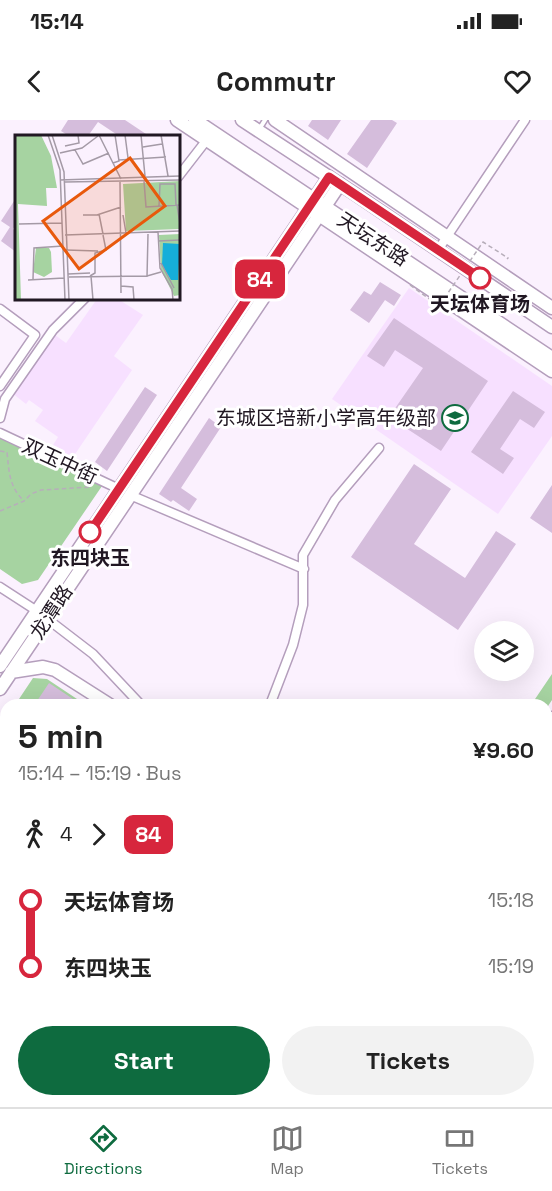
<!DOCTYPE html>
<meta charset="utf-8">
<style>
:root{--surface:#fff;--page:#f2f2f2;--text:#222;--muted:#767676;--line:#e0e0e0;--accent:#0e6b3f}
body{margin:0;font-family:"Space Grotesk","Noto Sans SC",sans-serif;background:var(--page);color:var(--text);height:100vh;display:flex;flex-direction:column;font-size:22px;white-space:nowrap}
*{box-sizing:border-box;margin:0}
p{font-size:20px;color:var(--muted)}
.icon{flex:none;width:33px;height:33px;fill:none;stroke:currentColor;stroke-width:2;stroke-linecap:round;stroke-linejoin:round}
.map{position:relative;flex:1;overflow:hidden}
.panel{position:absolute;left:0px;top:579px;width:552px;height:408px;display:flex;flex-direction:column;background:var(--surface);border-radius:18px 18px 0 0;box-shadow:0 6px 24px #0002}
.panel>*{flex:none}
.badge{padding:0 12px;border-radius:9px;font-size:21px;line-height:39px}
.controls{position:absolute;left:474px;top:501px;display:grid;gap:12px}
.controls a{display:grid;place-items:center;width:60px;height:60px;border-radius:50%;background:var(--surface);box-shadow:0 6px 24px #0002;font-size:30px}
.map>.badge{position:absolute;translate:-50% -50%;box-shadow:0 0 0 3px #fff}
.legs{display:flex;align-items:center;gap:9px;height:66px;padding:0 18px;font-size:20px}
.legs p{margin-inline-start:auto}
.overview{display:flex;align-items:center;justify-content:space-between;height:102px;padding:0 18px}
h1{font-size:33px;font-weight:800;line-height:45px}
.button{display:flex;gap:12px;margin-top:auto;padding:12px 18px}
.button a{flex:1;height:69px;border-radius:36px;background:var(--accent);color:#fff;font-size:24px;font-weight:800;line-height:69px;text-align:center}
.button a+a{background:var(--page);color:var(--text)}
ul{padding:0 18px;list-style:none}
li{display:flex;align-items:center;gap:21px;height:66px;font-size:22px}
li i{display:grid;place-items:center;width:9px;height:100%;margin:0 8px;background:currentColor}
li i::after{content:'';width:15px;height:15px;margin:-8px;border:4px solid;border-radius:50%;background:var(--surface)}
li p{margin-inline-start:auto}
li:first-child i{background:linear-gradient(#0000 50%,currentColor 0)}
li:last-child i{background:linear-gradient(currentColor 50%,#0000 0)}
.status{display:flex;justify-content:space-between;align-items:center;height:42px;padding:0 30px;background:var(--surface);direction:ltr}
.status svg{height:16px;fill:currentColor}
header{display:flex;justify-content:space-between;align-items:center;height:78px;padding:0 18px;background:var(--surface);font-size:27px;font-weight:800}
.dock{display:flex;justify-content:space-around;align-items:center;height:84px;border-top:2px solid var(--line);background:var(--surface);font-size:16px;color:var(--muted)}
.dock a{display:grid;justify-items:center;gap:3px}
.dock .current{color:var(--accent)}
.map>svg:first-child{display:block}
.built{fill:#f7e0ff}
.green{fill:#a6d3a1}
.building{fill:#d5bddc}
.lines{fill:none;stroke-linecap:round;stroke-linejoin:round}
.lane-casing{stroke:#b49ebc;stroke-width:7}
.street-casing{stroke:#b49ebc;stroke-width:11}
.secondary-casing{stroke:#b49ebc;stroke-width:15}
.primary-casing{stroke:#b49ebc;stroke-width:15}
.path{stroke:#b7aeba;stroke-width:1.5;stroke-dasharray:4.5 3;stroke-linecap:butt}
.lane{stroke:#fff;stroke-width:4}
.street{stroke:#fff;stroke-width:8}
.secondary{stroke:#fff;stroke-width:12}
.primary{stroke:#fff;stroke-width:12}
.path-bridge{stroke:#b7aeba;stroke-width:1.5;stroke-dasharray:4.5 3;stroke-linecap:butt}
.line-1-casing{stroke:#fff;stroke-width:14}
.line-1{stroke:#d7263d;stroke-width:9}
.stop-1-dot{fill:#fff;stroke:#d7263d;stroke-width:3}
.labels{text-anchor:middle;dominant-baseline:central;stroke-width:6;stroke-linejoin:round;paint-order:stroke}
.street-label{font-size:20px;fill:#211823;stroke:#fff}
.stop-label{font-size:20px;font-weight:bold;fill:#211823;stroke:#fff}
.poi-label{font-size:20px;fill:#211823;stroke:#fff;text-anchor:end}
.inset-road{fill:none;stroke:#a49aa6;stroke-width:1.5}
.view{fill:#e8590c;fill-opacity:0.15;stroke:#e8590c;stroke-width:3}
.inset-edge{fill:none;stroke:#211823;stroke-width:3}
</style>
<div class="status"><b>15:14</b><svg viewBox="0 0 49 12"><path d="M0 12V9h3v3zM5 12V6h3v6zM10 12V3h3v9zM15 12V0h3v12zM26 1h20v11H26zM47 4h2v5h-2z"/></svg></div>
<header><svg class="icon" aria-label="back" viewBox="0 0 24 24"><path d="M15 5l-7 7 7 7"/></svg>Commutr<svg class="icon" aria-label="heart" viewBox="0 0 24 24"><path d="M12 20l-8-8c-3-5 5-10 8-4 3-6 11-1 8 4z"/></svg></header>
<div class="map">
<svg width="552" height="987" viewBox="0 0 552 987">
<rect width="100%" height="100%" fill="#fbf1fe"/>
<path class="built" d="M 409,168 L 552,266 L 552,316 L 498,394 L 332,279 Z
M 97,179 L 118,179 L 143,195 L 114,236 L 132,250 L 69,343 L 50,330 L 58,317 L 35,301 L 43,290 L 29,280 L 26,284 L 12,273 L 55,215 L 66,223 Z"/>
<path class="green" d="M 0,318 L 102,366 L 38,460 L 22,464 L 0,449 Z
M 552,554 L 552,580 L 546,589 L 546,585 L 531,585 Z
M 33,558 L 47,559 L 86,585 L 15,585 Z
M 6,598 L 6,981 L 278,981 L 274,987 L 0,987 L 0,607 Z"/>
<path class="building" d="M 68,0 L 125,0 L 149,16 L 119,16 L 98,2 L 88,16 L 69,16 L 61,11 Z
M 312,0 L 341,0 L 328,20 L 308,6 Z
M 371,0 L 392,0 L 397,3 L 367,48 L 347,34 Z
M 16,78 L 16,104 L 13,109 L 16,111 L 16,132 L 1,121 L 10,107 L 1,101 Z
M 380,162 L 401,175 L 394,186 L 385,180 L 369,203 L 350,190 L 364,171 L 371,175 Z
M 394,198 L 488,261 L 441,331 L 389,297 L 423,248 L 395,230 L 384,247 L 367,236 Z
M 145,267 L 157,275 L 107,351 L 95,342 Z
M 513,271 L 545,292 L 534,308 L 520,299 L 500,329 L 514,338 L 503,354 L 471,332 Z
M 209,298 L 221,307 L 181,368 L 197,379 L 189,391 L 173,380 L 171,382 L 159,374 Z
M 414,344 L 451,369 L 414,424 L 465,458 L 496,411 L 516,424 L 458,510 L 351,437 Z
M 552,365 L 552,413 L 530,398 Z
M 49,563 L 82,585 L 43,585 L 37,581 Z"/>
<g class="lines">
<defs>
<path id="lane" d="M 260,8 L 265,0
M 104,981 L 113,987
M 8,987 L 12,981"/>
<path id="street" d="M 178,57 L 209,17
M 438,130 L 525,0
M 0,189 L 35,215 L 0,266
M 0,298 L 5,279 L 53,210 L 85,178
M 0,313 L 119,369
M 130,375 L 304,449
M 0,467 L 37,491 L 93,534 L 141,585
M 270,585 L 293,525 L 303,485 L 303,435 L 335,380 L 379,328
M 546,827 L 552,828
M 546,966 L 552,968
M 511,987 L 514,981"/>
<path id="secondary" d="M 177,0 L 552,251
M 275,0 L 552,188
M 0,546 L 329,57
M 11,552 L 43,547 L 55,550 L 110,585
M 0,569 L 340,64
M 546,607 L 552,598
M 546,640 L 552,631
M 546,676 L 552,667
M 546,699 L 552,690
M 290,987 L 294,981
M 313,987 L 317,981
M 337,987 L 341,981
M 354,987 L 358,981"/>
<path id="primary" d="M 195,0 L 552,238
M 242,0 L 355,74 L 552,207"/>
</defs>
<use href="#lane" class="lane-casing"/>
<use href="#street" class="street-casing"/>
<use href="#secondary" class="secondary-casing"/>
<use href="#primary" class="primary-casing"/>
<path class="path" d="M 0,331 L 7,332 C 9,351 9,366 23,380
M 0,391 L 24,381 L 31,374 L 41,370 L 91,367
M 70,987 L 74,981"/>
<use href="#lane" class="lane"/>
<use href="#street" class="street"/>
<use href="#secondary" class="secondary"/>
<use href="#primary" class="primary"/>
<path class="path-bridge" d="M 410,165 L 439,186 L 483,122 L 508,138 L 507,139"/>
</g>
<g class="lines">
<defs>
<path id="line-1" d="M 90,412 L 329,57 L 480,158"/>
</defs>
<use href="#line-1" class="line-1-casing"/>
<use href="#line-1" class="line-1"/>
</g>
<defs>
<symbol id="school-ring" viewBox="-11 -11 22 22"><circle r="9.5" fill="#fff" stroke="#0e6b3f" stroke-width="1.5"/><path d="M0-5L7-2L0 1L-7-2ZM-4 1L0 2.5L4 1V4Q0 6-4 4Z" fill="#0e6b3f"/></symbol>
</defs>
<g fill-rule="evenodd">
<use href="#school-ring" x="440" y="283" width="30" height="30"/>
</g>
<g class="stop-1-dot">
<circle cx="480" cy="158" r="10"/>
<circle cx="90" cy="412" r="10"/>
</g>
<g class="labels">
<g class="street-label">
<text transform="translate(373 119) rotate(33)">天坛东路</text>
<text transform="translate(60 341) rotate(25)">双玉中街</text>
<text transform="translate(51 492) rotate(-57)">龙潭路</text>
</g>
<g class="stop-label">
<text x="480" y="184">天坛体育场</text>
<text x="90" y="438">东四块玉</text>
</g>
<g class="poi-label">
<text x="436" y="298">东城区培新小学高年级部</text>
</g>
</g>
<g transform="translate(15 15)">
<rect width="165" height="165" fill="#fbf1fe"/>
<path d="M 0,0 L 26,0 L 36,21 L 42,53 L 31,53 L 32,71 L 3,69 L 6,165 L 0,165 ZM 165,46 L 165,94 L 111,96 L 108,49 ZM 165,99 L 165,160 L 159,161 L 146,135 L 144,100 ZM 21,113 L 34,113 L 36,117 L 37,137 L 29,142 L 18,137 Z" fill="#a6d3a1"/>
<path d="M 148,108 L 165,109 L 163,145 L 156,145 L 147,130 Z" fill="#16aed9"/>
<path class="inset-road" d="M 33,0 L 45,35 L 50,165M 37,0 L 49,37 L 54,165M 84,0 L 106,44M 110,0 L 113,23M 126,0 L 130,41M 146,0 L 153,41M 50,11 L 64,8 L 63,0M 128,12 L 147,9M 60,15 L 68,29 L 94,18M 45,18 L 67,13 L 83,1M 104,25 L 151,22M 98,28 L 104,26 L 100,0M 45,45 L 165,41M 129,46 L 131,72 L 165,70M 50,47 L 165,45M 105,47 L 106,158M 162,70 L 165,89M 144,71 L 145,49 L 160,49 L 161,70M 84,79 L 88,99M 68,80 L 82,80 L 106,72M 108,80 L 111,98M 4,89 L 47,88M 143,97 L 145,133 L 157,154 L 158,165M 50,100 L 165,96M 143,106 L 165,105M 51,115 L 83,116M 146,128 L 159,153M 53,139 L 75,138M 75,141 L 80,138 L 80,118 L 91,115 L 88,100M 76,141 L 78,165M 54,142 L 132,141 L 146,137M 132,142 L 133,99M 18,144 L 19,113 L 48,111M 13,145 L 49,143M 106,151 L 118,152 L 119,165"/>
<path class="view" d="M 115,23 L 150,71 L 64,134 L 28,86 Z"/>
<rect width="165" height="165" class="inset-edge"/>
</g>
</svg>
<div class="controls">
<a><svg class="icon" aria-label="layers" viewBox="0 0 24 24"><path d="M12 4l9 5-9 5-9-5zM3 14l9 5 9-5"/></svg></a>
</div>
<b class="badge" style="left:260px;top:159px;background:#d7263d;color:#fff">84</b>
<section class="panel">
<div class="overview"><div><h1>5 min</h1><p>15:14 – 15:19 · Bus</p></div><b>¥9.60</b></div>
<div class="legs"><svg class="icon" aria-label="walk" viewBox="0 0 24 24"><circle cx="13" cy="4" r="2"/><path d="M13 8l-2 6 4 7M11 14l-3 7M7 12l3-4h3l4 4"/></svg>4<svg class="icon" aria-label="forward" viewBox="0 0 24 24"><path d="M9 5l7 7-7 7"/></svg><b class="badge" style="background:#d7263d;color:#fff">84</b></div>
<ul>
<li><i style="color:#d7263d"></i><b>天坛体育场</b><p>15:18</p></li>
<li><i style="color:#d7263d"></i><b>东四块玉</b><p>15:19</p></li>
</ul>
<div class="button"><a>Start</a><a>Tickets</a></div>
</section>
</div>
<nav class="dock">
<a class="current"><svg class="icon" aria-label="directions" viewBox="0 0 24 24"><path d="M12 3l9 9-9 9-9-9zM9 14v-3h6M13 9l2 2-2 2"/></svg>Directions</a>
<a><svg class="icon" aria-label="map" viewBox="0 0 24 24"><path d="M3 6l6-2 6 2 6-2v14l-6 2-6-2-6 2zM9 4v14M15 6v14"/></svg>Map</a>
<a><svg class="icon" aria-label="tickets" viewBox="0 0 24 24"><path d="M3 7h18v10H3zM15 7v10"/></svg>Tickets</a>
</nav>
